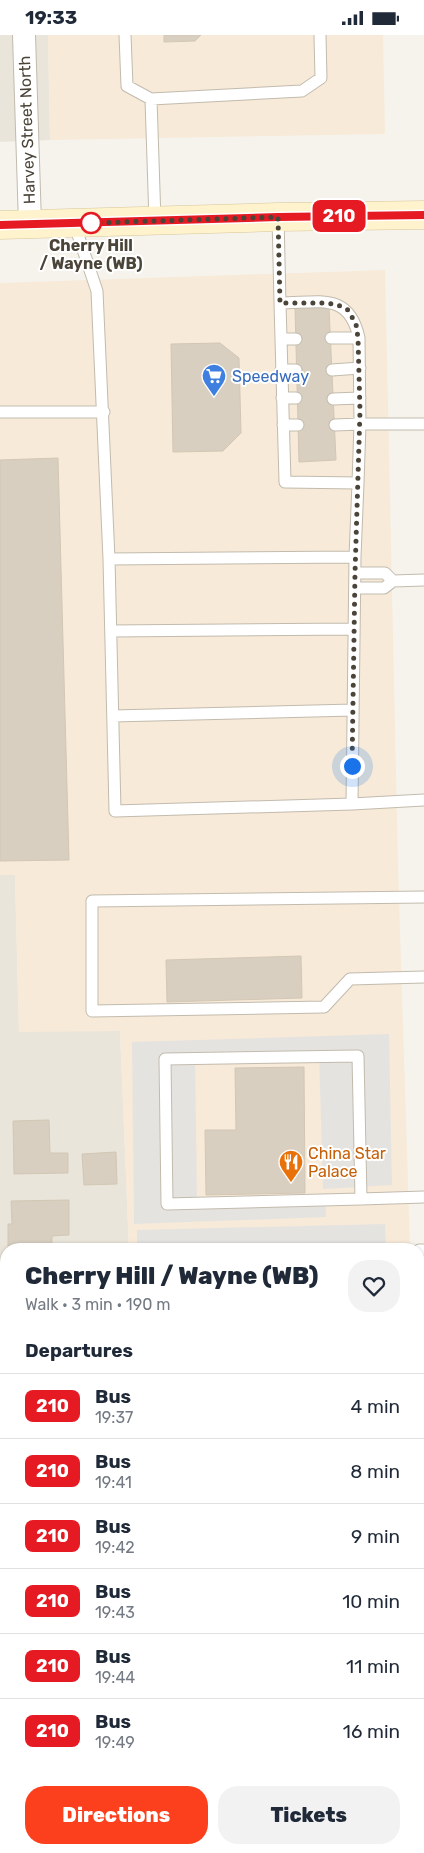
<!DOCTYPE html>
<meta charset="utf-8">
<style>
:root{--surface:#fff;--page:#f2f2f3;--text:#1f2937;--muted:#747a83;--line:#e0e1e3;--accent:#fc3f1d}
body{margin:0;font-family:Rubik,sans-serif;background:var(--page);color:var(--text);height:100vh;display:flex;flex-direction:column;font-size:19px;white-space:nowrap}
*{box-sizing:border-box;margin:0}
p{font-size:16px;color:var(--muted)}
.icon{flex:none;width:28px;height:28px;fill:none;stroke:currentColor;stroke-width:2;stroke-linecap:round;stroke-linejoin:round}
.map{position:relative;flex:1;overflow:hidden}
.details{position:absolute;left:0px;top:1208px;width:425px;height:611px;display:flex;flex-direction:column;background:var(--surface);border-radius:20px 20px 0 0;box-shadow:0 1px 4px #0004}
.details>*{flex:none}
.badge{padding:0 10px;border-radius:8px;font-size:18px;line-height:32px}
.you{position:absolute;width:25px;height:25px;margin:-12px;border:4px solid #fff;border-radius:50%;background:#1a73e8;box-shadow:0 0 0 8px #1a73e833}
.map>.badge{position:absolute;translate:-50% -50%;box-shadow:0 0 0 2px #fff}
h2{padding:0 25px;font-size:19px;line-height:45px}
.round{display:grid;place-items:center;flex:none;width:52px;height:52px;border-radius:20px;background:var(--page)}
.overview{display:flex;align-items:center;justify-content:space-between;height:85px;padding:0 25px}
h1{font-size:24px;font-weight:800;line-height:38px}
.cta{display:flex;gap:10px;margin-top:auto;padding:10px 25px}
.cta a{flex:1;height:58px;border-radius:20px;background:var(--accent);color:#fff;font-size:20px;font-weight:800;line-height:58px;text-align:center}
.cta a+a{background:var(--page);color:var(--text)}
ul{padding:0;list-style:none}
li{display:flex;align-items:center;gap:15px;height:65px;padding:0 25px;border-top:1px solid var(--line)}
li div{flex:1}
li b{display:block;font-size:19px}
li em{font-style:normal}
li .badge{min-width:55px;font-weight:700;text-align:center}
.status{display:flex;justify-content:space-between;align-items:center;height:35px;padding:0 25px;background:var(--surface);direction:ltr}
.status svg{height:14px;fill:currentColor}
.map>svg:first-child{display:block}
.residential{fill:#eae5da}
.commercial{fill:#f7ead8}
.parking{fill:#e5e3e0}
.building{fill:#d8cfc1;stroke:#d3c7b4}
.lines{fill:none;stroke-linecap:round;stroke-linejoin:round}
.service-casing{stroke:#c2bbae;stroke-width:13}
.minor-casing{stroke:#c2bbae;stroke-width:24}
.secondary-casing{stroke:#d6c79b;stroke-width:29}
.service{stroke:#fff;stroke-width:11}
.minor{stroke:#fff;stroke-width:22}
.secondary{stroke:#fff3cd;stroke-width:28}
.line-casing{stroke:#fff;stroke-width:11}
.line{stroke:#e51a23;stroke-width:8}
.walk{stroke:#4b4439;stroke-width:5;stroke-dasharray:0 9}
.stop-dot{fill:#fff;stroke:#e51a23;stroke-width:2.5}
.labels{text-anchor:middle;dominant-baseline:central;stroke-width:4;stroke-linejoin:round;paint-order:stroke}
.street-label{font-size:16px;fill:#4b4439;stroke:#fff}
.stop-label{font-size:16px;font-weight:bold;fill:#4b4439;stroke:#fff}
.shop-label{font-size:16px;fill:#366cbe;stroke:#fff;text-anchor:start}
.food-label{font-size:16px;fill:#c56008;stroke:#fff;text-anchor:start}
</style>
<div class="status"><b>19:33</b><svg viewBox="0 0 49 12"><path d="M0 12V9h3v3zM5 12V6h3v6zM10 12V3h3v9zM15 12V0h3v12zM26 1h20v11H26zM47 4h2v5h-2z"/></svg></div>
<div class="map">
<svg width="424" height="1818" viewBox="0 0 424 1818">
<rect width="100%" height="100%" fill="#f6f3ec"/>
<path class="residential" d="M 0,0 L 48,0 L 50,105 L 0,107 Z
M 0,840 L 15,840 L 19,996 L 120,996 L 129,1214 L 6,1214 L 6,1812 L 153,1812 L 153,1818 L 0,1818 Z"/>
<path class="commercial" d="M 48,0 L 383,0 L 385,99 L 50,105 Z
M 385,235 L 398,832 L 410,1214 L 129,1214 L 120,996 L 19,997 L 15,840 L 0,840 L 0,248 Z
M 419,1609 L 424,1609 L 424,1818 L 156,1818 L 156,1813 L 419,1812 Z"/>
<path class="parking" d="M 389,999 L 392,1150 L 323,1154 L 319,1018 L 195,1022 L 197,1163 L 325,1160 L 326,1182 L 134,1189 L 132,1007 Z
M 385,1189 L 386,1214 L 137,1214 L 137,1195 Z
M 374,1812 L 374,1818 L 167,1818 L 166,1813 Z"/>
<path class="building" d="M 164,0 L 201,0 L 195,6 L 164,7 Z
M 295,272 L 329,273 L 336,425 L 299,427 Z
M 220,308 L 239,323 L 241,398 L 223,416 L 173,417 L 171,309 Z
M 58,423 L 69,825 L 0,826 L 0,425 Z
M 301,921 L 302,963 L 167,967 L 166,925 Z
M 304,1032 L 305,1158 L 206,1160 L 205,1095 L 236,1095 L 235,1033 Z
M 49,1085 L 50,1118 L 68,1118 L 68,1138 L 14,1139 L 13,1086 Z
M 116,1117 L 117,1149 L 84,1150 L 82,1119 Z
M 69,1165 L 69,1200 L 52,1201 L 52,1214 L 8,1214 L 8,1189 L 12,1189 L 11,1166 Z
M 0,1241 L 6,1241 L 6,1297 L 1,1298 Z
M 1,1321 L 6,1321 L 6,1358 Z
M 0,1699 L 6,1720 L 6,1734 L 0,1736 Z"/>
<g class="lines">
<defs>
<path id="service" d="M 125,0 L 127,51 L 151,64 L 155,186
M 151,64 L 302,56 L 321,43 L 320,0
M 278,182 L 280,268 C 318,268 349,256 359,303 L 360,389 L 424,389
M 74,188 L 97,256 L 109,524 L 355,522 L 352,769 L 424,765
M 280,268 L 285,447 L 358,448 L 360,389 L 335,390
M 331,303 L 359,303
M 281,304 L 296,304
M 281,335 L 296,335
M 332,335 L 360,333
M 282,363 L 296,363
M 333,364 L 360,363
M 0,377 L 104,377
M 283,390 L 298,390
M 355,522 L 358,448
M 109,524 L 115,776 L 352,769
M 355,538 L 385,538 L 393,546
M 355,553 L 384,553 L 393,546 L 424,545
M 111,596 L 354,594
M 113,681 L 353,675
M 424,862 L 92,866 L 92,976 L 324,972 L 350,944 L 424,942
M 358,1021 L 361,1164 L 167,1169 L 165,1024 Z
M 361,1164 L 424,1162
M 419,1215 L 424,1215
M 419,1310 L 424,1310
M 419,1420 L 424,1420
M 196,1812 L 196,1818
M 379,1812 L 397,1818"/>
<path id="minor" d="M 24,0 L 30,189
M 419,1581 L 424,1581
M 0,1604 L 6,1603"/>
<path id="secondary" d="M 0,190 L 278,182 L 424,180"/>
</defs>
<use href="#service" class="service-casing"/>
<use href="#minor" class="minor-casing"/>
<use href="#secondary" class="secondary-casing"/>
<use href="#service" class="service"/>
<use href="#minor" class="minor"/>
<use href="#secondary" class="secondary"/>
</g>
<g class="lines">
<defs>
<path id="line" d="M 0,190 L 278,182 L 424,180"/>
</defs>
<use href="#line" class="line-casing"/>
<use href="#line" class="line"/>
<path class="walk" d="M 91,188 L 278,182 L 280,268 L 327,268 L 338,270 L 348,275 L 356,289 L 358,303 L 360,376 L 355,538 L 352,731"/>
</g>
<defs>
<symbol id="supermarket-pin" viewBox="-11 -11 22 30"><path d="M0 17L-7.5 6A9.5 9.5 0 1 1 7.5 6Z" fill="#3f7fe0" stroke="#fff"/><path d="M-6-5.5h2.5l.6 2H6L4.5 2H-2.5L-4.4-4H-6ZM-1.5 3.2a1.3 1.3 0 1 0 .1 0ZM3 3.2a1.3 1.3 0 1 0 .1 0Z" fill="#fff"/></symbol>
<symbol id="restaurant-pin" viewBox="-11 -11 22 30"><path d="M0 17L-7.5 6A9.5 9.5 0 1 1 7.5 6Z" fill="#e8710a" stroke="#fff"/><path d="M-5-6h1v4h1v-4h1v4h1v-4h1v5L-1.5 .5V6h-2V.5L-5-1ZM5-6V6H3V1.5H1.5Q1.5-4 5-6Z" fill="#fff"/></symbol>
</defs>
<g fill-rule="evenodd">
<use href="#supermarket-pin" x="200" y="327" width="28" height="38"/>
<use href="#restaurant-pin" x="277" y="1113" width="28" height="38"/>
</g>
<circle class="stop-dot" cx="91" cy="188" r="10"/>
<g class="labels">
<g class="street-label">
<text transform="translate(27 95) rotate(-92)">Harvey Street North</text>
</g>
<g class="stop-label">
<text x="91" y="210">Cherry Hill<tspan x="91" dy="18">/ Wayne (WB)</tspan></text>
</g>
<g class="shop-label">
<text x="232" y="341">Speedway</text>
</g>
<g class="food-label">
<text x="308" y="1118">China Star<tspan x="308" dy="18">Palace</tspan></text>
</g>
</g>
</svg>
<div class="you" style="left:352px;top:731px"></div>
<b class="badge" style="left:339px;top:181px;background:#e51a23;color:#fff">210</b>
<section class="details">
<div class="overview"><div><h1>Cherry Hill / Wayne (WB)</h1><p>Walk · 3 min · 190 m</p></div><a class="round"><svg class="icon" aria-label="heart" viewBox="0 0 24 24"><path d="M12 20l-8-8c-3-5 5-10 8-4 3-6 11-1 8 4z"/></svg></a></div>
<h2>Departures</h2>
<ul>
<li><span class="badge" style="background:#e51a23;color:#fff">210</span><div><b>Bus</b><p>19:37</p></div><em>4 min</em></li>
<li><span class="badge" style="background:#e51a23;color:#fff">210</span><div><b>Bus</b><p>19:41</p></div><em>8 min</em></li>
<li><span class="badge" style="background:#e51a23;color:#fff">210</span><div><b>Bus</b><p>19:42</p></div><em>9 min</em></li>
<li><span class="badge" style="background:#e51a23;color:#fff">210</span><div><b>Bus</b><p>19:43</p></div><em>10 min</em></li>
<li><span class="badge" style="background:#e51a23;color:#fff">210</span><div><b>Bus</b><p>19:44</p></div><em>11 min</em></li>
<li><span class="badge" style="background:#e51a23;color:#fff">210</span><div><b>Bus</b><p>19:49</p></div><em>16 min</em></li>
</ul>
<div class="cta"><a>Directions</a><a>Tickets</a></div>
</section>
</div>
